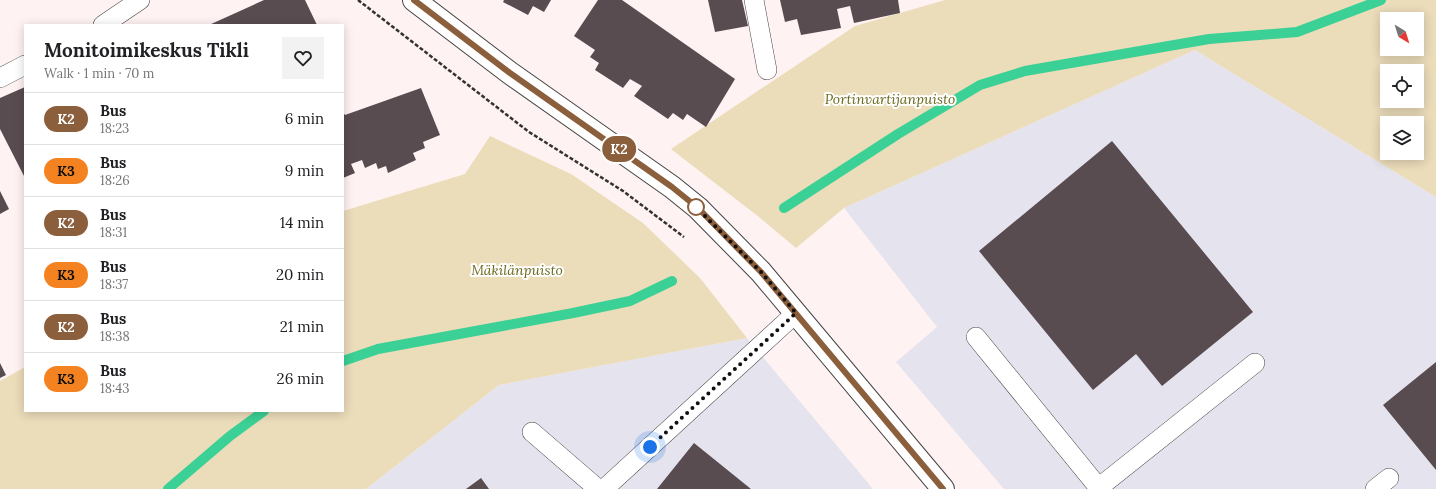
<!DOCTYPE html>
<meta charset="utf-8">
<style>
:root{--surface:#fff;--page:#f2f2f2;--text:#202124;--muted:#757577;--line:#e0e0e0}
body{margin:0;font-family:Lora,serif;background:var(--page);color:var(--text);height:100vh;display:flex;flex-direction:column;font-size:15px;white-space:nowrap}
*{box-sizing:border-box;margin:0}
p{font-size:13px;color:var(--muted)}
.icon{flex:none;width:22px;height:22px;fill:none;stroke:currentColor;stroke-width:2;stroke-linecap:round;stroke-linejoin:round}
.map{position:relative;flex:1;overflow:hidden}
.sheet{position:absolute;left:24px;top:24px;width:320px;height:388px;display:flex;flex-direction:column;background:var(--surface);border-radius:0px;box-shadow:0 2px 10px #0003}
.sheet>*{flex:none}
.badge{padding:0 8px;border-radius:13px;font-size:14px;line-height:26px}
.needle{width:26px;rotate:142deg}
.tools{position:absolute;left:1380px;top:12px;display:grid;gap:8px}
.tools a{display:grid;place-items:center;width:44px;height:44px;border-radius:0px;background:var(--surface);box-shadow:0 2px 10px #0003;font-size:20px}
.you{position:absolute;width:20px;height:20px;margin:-10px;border:3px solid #fff;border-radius:50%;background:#1a73e8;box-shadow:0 0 0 6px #1a73e833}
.map>.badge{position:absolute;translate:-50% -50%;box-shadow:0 0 0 2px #fff}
.round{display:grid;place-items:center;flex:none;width:42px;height:42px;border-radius:0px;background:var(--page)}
.headline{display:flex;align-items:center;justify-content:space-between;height:68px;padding:0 20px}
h1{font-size:19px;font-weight:700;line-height:30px}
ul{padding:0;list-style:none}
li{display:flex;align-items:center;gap:12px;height:52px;padding:0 20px;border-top:1px solid var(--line)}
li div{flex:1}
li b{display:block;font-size:15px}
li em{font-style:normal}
li .badge{min-width:44px;font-weight:700;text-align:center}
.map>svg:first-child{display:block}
.industrial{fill:#e5e4ee}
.green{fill:#ebdcba;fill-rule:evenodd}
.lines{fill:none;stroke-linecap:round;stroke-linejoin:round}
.stream{stroke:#3bd095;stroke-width:10}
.building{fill:#594c51}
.service-casing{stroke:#434343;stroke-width:20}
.minor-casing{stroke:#434343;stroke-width:24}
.path{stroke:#323232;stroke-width:2.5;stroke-dasharray:4 2;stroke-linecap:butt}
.service{stroke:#fff;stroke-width:19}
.minor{stroke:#fff;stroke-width:22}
.line-casing{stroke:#fff;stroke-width:9}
.line{stroke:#8b5e3c;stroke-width:6}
.walk{stroke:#101010;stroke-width:4;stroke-dasharray:0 7.2}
.stop-dot{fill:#fff;stroke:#8b5e3c;stroke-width:2}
.labels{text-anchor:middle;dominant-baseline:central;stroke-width:4;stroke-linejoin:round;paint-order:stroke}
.park-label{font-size:14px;font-style:italic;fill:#6a6a1e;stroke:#fff}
</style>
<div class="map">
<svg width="1436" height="489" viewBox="0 0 1436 489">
<rect width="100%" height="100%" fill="#fff2f2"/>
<path class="industrial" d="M 1195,50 L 1436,197 L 1436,489 L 1004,489 L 896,362 L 937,327 L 844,208 Z
M 747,338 L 873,489 L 366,489 L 499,385 Z"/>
<path class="green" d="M 945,0 L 1436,0 L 1436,197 L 1195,50 L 844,208 L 796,248 L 759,217 L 671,149 L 855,26 ZM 1387,19 L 1417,19 L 1417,49 L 1387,49 ZM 1387,71 L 1417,71 L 1417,101 L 1387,101 ZM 1387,123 L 1417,123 L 1417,153 L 1387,153 Z
M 490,136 L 571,174 L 643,223 L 700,278 L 747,338 L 499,385 L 366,489 L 0,489 L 0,381 L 25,367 L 25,411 L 343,411 L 343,211 L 465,174 Z"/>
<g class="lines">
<path class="stream" d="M 784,208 L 898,134 L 980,85 L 1025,71 L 1209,39 L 1297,32 L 1381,0
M 343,361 L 378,349 L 573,313 L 630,301 L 672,281
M 168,489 L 230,436 L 264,411"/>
</g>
<path class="building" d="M 264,0 L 305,0 L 317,25 L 209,25 Z
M 504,0 L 551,0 L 544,12 L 533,6 L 528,15 L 503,2 Z
M 598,0 L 622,0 L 735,79 L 706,127 L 687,114 L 683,120 L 673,113 L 668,119 L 634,96 L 642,86 L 630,79 L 623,88 L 595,70 L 599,63 L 590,57 L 595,50 L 574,36 Z
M 708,0 L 742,0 L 748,26 L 715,32 Z
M 780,0 L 898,0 L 900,13 L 854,23 L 850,6 L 837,9 L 841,28 L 801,35 L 797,19 L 785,22 Z
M 25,87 L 25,178 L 0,129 L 0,98 Z
M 421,88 L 440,135 L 423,142 L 425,148 L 413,153 L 416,160 L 388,173 L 386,166 L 378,169 L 376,163 L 365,168 L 362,160 L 351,164 L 355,173 L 343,178 L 343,112 L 345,115 Z
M 1112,141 L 1253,312 L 1162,386 L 1136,354 L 1093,390 L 979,251 Z
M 0,191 L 9,209 L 0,214 Z
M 1436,362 L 1436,470 L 1383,405 Z
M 0,363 L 6,375 L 0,378 Z
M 694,443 L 751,489 L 657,489 Z
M 481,478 L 489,489 L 466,489 Z"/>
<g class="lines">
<defs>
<path id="service" d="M 754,0 L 767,70
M 103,25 L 140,0
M 0,78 L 25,65
M 976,337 L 1099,488
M 532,432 L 598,489
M 604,489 L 796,313
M 1097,489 L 1255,363
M 1375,489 L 1389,478"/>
<path id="minor" d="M 414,0 L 510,73 L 672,187 L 698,208 L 761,272 L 943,489"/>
</defs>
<use href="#service" class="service-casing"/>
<use href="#minor" class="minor-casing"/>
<path class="path" d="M 358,0 L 529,132 L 623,191 L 684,237"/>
<use href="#service" class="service"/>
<use href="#minor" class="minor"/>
</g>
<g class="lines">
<defs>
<path id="line" d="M 414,0 L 510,73 L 672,187 L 698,208 L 761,272 L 943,489"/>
</defs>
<use href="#line" class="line-casing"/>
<use href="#line" class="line"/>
<path class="walk" d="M 650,447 L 796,313 L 761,272 L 696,207"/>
</g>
<circle class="stop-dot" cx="696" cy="207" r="8"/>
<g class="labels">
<g class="park-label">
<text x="890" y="99">Portinvartijanpuisto</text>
<text x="517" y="270">Mäkilänpuisto</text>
</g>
</g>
</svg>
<div class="tools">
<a><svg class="needle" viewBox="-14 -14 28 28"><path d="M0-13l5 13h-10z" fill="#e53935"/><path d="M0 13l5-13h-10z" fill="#757577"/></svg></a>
<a><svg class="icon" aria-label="locate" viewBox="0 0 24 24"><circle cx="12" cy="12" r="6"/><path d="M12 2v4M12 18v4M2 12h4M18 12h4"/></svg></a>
<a><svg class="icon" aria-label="layers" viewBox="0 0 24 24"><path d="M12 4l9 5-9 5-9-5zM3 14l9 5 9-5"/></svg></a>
</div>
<div class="you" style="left:650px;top:447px"></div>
<b class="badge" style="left:619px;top:149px;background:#8b5e3c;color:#fff">K2</b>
<section class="sheet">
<div class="headline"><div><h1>Monitoimikeskus Tikli</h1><p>Walk · 1 min · 70 m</p></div><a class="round"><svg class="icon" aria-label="heart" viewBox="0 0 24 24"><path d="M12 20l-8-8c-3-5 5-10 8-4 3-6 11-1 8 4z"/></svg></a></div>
<ul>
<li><span class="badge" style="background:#8b5e3c;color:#fff">K2</span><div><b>Bus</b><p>18:23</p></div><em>6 min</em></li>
<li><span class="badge" style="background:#f58220;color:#111">K3</span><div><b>Bus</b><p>18:26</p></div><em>9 min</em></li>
<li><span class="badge" style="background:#8b5e3c;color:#fff">K2</span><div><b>Bus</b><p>18:31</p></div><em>14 min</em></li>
<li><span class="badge" style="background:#f58220;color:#111">K3</span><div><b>Bus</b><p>18:37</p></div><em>20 min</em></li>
<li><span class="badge" style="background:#8b5e3c;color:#fff">K2</span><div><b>Bus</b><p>18:38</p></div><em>21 min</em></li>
<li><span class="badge" style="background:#f58220;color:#111">K3</span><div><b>Bus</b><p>18:43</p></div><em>26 min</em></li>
</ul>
</section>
</div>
